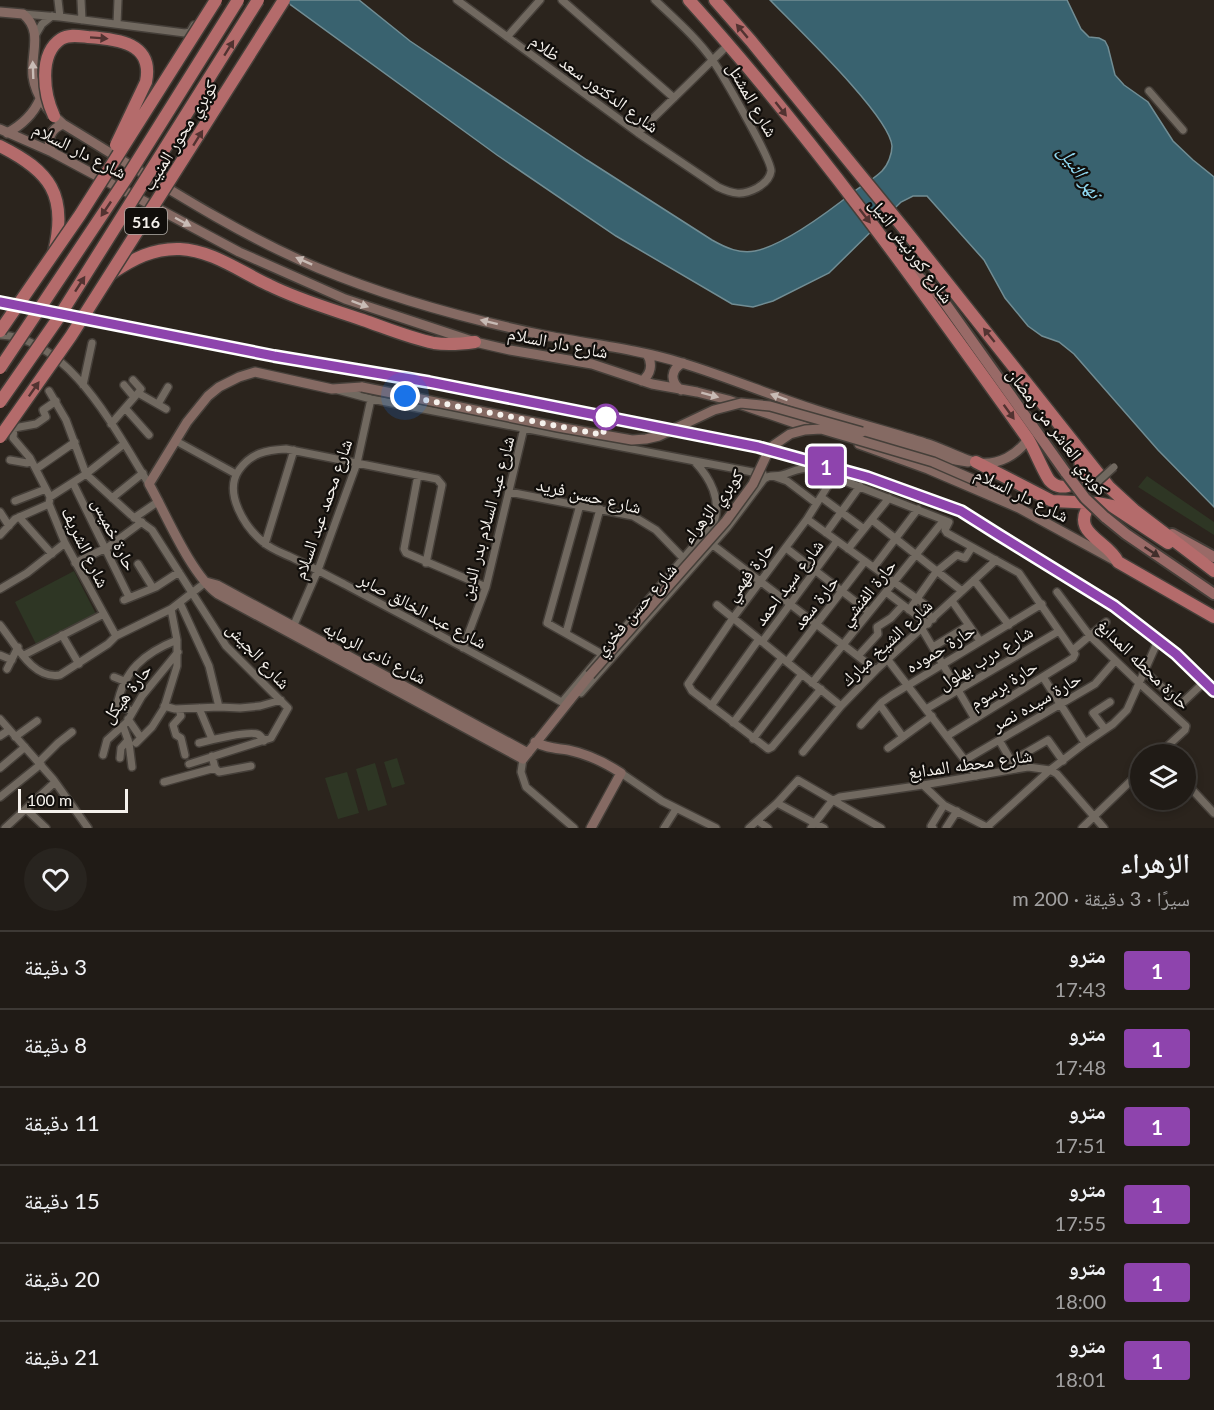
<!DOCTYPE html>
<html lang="ar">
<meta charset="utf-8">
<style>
:root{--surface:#201b16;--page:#28241f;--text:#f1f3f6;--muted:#a2a1a1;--line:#3d3935}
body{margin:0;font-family:Lato,"Noto Naskh Arabic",sans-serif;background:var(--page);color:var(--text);direction:rtl;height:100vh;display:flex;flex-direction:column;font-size:22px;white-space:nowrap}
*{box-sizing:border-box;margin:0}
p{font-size:20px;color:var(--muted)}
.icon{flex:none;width:33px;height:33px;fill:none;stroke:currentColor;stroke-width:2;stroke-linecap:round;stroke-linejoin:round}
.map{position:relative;height:828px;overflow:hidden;direction:ltr}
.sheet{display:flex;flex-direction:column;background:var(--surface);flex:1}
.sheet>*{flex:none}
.badge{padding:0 12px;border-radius:4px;font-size:21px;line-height:39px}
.controls{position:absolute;left:1130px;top:744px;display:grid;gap:12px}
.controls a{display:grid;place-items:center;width:66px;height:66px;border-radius:50%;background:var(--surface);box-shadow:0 3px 9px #0003,0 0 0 2px var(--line);font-size:30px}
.scale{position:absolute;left:18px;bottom:15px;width:110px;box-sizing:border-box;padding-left:6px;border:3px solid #f5f1ec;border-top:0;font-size:16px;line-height:21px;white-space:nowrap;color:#f5f1ec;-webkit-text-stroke:4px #110e0b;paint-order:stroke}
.you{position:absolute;width:30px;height:30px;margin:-15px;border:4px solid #fff;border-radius:50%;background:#1a73e8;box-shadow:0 0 0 9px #1a73e833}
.map>.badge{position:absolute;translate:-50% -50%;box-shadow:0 0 0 3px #fff}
.round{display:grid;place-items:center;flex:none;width:63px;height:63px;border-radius:32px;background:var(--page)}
.headline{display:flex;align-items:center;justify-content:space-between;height:102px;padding:0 24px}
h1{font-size:28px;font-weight:600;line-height:45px}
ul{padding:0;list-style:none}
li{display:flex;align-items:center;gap:18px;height:78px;padding:0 24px;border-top:2px solid var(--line)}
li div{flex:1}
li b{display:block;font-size:22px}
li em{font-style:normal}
li .badge{min-width:66px;font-weight:700;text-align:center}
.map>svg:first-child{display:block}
.green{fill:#2e3624}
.water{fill:#39626f;stroke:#718d94;stroke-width:1.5}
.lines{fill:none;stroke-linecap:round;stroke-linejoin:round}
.street-casing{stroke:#453f39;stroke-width:10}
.secondary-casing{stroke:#453f39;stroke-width:12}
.primary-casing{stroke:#453f39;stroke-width:14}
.highway-casing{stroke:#453f39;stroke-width:15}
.street{stroke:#716960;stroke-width:7}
.secondary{stroke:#856a63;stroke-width:9}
.primary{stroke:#996a67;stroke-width:10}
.highway{stroke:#b46b6b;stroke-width:12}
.rail-casing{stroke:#bdb8b3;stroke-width:4.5}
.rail{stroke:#110e0b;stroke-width:2;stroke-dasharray:7;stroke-linecap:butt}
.street-bridge-casing{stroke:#453f39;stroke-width:10;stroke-linecap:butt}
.secondary-bridge-casing{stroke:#453f39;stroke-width:12;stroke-linecap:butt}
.primary-bridge-casing{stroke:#453f39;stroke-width:14;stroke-linecap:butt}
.highway-bridge-casing{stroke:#453f39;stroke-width:15;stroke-linecap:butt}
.street-bridge{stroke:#716960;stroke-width:7}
.secondary-bridge{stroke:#856a63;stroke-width:9}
.primary-bridge{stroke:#996a67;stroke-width:10}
.highway-bridge{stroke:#b46b6b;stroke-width:12}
.oneway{fill:#523331}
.oneway2{fill:#c8bbb5}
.oneway3{fill:#412e2b}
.line-casing{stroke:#fff;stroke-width:14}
.line{stroke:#8e44ad;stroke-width:9}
.walk{stroke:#f5f1ec;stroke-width:6;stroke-dasharray:0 10.8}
.stop-dot{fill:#fff;stroke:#8e44ad;stroke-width:3}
.labels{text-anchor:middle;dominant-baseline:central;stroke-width:4.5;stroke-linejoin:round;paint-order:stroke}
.shield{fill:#110e0b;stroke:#b1ada8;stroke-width:1.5}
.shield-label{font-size:16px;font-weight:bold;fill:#f5f1ec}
.street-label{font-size:18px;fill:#f5f1ec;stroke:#110e0b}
.water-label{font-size:20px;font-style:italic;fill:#90d9f2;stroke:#110e0b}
</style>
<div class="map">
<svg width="1214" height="828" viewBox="0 0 1214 828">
<rect width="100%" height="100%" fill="#2b241d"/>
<path class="green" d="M 1147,476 L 1214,522 L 1214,535 L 1138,487 Z
M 74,571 L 97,616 L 37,646 L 15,602 Z
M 397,758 L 405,784 L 392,788 L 384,762 Z
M 375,763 L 387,805 L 368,811 L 356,769 Z
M 347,772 L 359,813 L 338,819 L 325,778 Z"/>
<path class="water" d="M 284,0 L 359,0 L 410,41 L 587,160 L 712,240 C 726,248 740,254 755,251 C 785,245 832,209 856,190 C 865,184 875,178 882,171 C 888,165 892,154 892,146 C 890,116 794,25 770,0 L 1067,0 L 1081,29 L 1089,37 L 1099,38 L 1105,41 L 1108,47 L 1115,75 L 1124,85 L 1148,102 L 1173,141 L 1193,160 L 1214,177 L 1214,507 L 1158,450 L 1074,354 L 1059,342 L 1042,336 L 1028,326 L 1005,298 L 984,260 L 927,196 L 913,196 L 901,202 L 829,273 L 773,301 L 753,307 L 732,304 L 616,236 L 497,155 Z"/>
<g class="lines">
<defs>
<path id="street" d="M 58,0 L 60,17
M 81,0 L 82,20
M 457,0 L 638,133 L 718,187 C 733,194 742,196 757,188 C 764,184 770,179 771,171 C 772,160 722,74 713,61 C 697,38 675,19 655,0
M 562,0 L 674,98
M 23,14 L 60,17 L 185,33 L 190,32 L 194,25
M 117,24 L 118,0
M 35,36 L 42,24 L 52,16
M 507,37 L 540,0
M 1149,91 L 1183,130
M 638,133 L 729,44
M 0,335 C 70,338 116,432 149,484
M 133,380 L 141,389 L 138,393
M 83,385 L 92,343
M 124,385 L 134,397
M 338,390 L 371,399 L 763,474
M 49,391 L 66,420 L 86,474 L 131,515 L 152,530 L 226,646 L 288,708 L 271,738 L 189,764
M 56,401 L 43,410 L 46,417 L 36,424 L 14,428 L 13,438 L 30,458 L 46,489 L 50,497 L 49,504 L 65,543 L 116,636
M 158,404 L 168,387
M 125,408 L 149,435
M 111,424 L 138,393 L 166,409
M 176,441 L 236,474
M 10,460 L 27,463 L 31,461
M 36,469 L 75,442
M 418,475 L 404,549 L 406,553 L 486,587
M 773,476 L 787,481 L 816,503
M 73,483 L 129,597
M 509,492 L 633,516 L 656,530 L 684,559
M 50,497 L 86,474 L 124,444
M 821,497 L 864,529
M 112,498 L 143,473
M 15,501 L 46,489
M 580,505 L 547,623 L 602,654
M 0,512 L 9,526
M 19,517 L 52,554
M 134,518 L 159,501
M 807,519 L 927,606 L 924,610 L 933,619
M 872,520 L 962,591
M 826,533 L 860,486
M 0,535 L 15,519 L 49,504
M 709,542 L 876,670
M 265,544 L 294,450
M 786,548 L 869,612
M 848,549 L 889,498
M 75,563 L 108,547 L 142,522
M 426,563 L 442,485 L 437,479 L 286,449 C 266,450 251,453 239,470 C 223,493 245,527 263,542 C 272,550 285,554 295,559 C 312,567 328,576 344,584 C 418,624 493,662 565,704 L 570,701
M 138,564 L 153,588
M 874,567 L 918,509
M 974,580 L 1009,625
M 0,589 L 27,573 L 65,543
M 886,592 L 928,624
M 1057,592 L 1090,636 L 1139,683 L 1186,726 L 1185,730 L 1159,754
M 124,600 L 156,587 L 179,572
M 952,601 L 980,641
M 180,603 L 209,666 L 219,707
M 717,605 L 841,706
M 909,610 L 936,572 L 957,555 L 965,558 L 972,547
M 0,625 C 15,643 32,680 60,675 L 108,644 L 116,636 L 171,609 L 206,582
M 293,627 L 318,570 L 357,463 L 371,399
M 922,629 L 975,719
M 566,633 L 600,509
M 62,635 L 79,664
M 762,642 L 837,541
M 933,647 L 969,625
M 463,648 L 486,587 L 524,428
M 1073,650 L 1106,622
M 0,655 L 12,660
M 24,655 L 104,614
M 858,656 L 878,634 L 877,627 L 891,618 L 903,605
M 888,660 L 977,776
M 787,662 L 865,561
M 7,669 L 18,647
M 1144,671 L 1181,704 L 1199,687
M 114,677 L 124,681
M 1043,677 L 1085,743
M 812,683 L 944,520
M 821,689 L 772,747 L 768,749 L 692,691 L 688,684 L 733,618 L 807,519 L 834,476
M 581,693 L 727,528 L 764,479 C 770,474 774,477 782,475 C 793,472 799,467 811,468 L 949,522 L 945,530 L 947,533 L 1019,573 L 1075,654 L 1073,658 L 947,736
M 562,702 L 714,522 C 722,500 710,478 695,462
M 880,705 L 903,737
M 164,706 L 175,709 L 219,707 L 240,708 L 260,706 L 281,700
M 711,706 L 759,639
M 199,708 L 212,739
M 179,709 L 181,716 L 173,725 L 176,735 L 181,738 L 185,755
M 926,709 L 1059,631
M 133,711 L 117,706 C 123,671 144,653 177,640
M 0,719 L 53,779 L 88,828
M 128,719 L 141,738
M 733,723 L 782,658
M 861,725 L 882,702 L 892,695 L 1042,604
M 123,726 L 129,743 L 132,767
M 1105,729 L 1093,713 L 1110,702
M 0,736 L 9,730
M 15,737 L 37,721
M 753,739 L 802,674
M 999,740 L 1016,769
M 136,743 L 152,727 L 164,708 L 177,666 L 177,640 L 171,609
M 199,743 C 210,740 248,731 257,734 C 261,735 262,738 264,741
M 888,748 L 932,716
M 803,752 L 841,706 L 876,670 L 996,560
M 103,755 L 107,740 L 127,722 L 142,696 L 178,652
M 1022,755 L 1048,740 L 1063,761
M 212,756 L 215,768 L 219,772 L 251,766
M 120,758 L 121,748 L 128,740
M 523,759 L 521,772 L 526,787 L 574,828
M 965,760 L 1095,684 L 1115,661
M 39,762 L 58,743 L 72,732
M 0,768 L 25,747
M 621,773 L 662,801 L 716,828
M 164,782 L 215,768
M 1185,782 L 1214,813
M 923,785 L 944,805 L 989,828
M 0,797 L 41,764
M 777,803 L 824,828
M 26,809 L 46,828
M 758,821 L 768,828
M 987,827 L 1050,770 L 1057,774 L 1104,828
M 5,828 L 55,782
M 664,828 L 676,809
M 749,828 L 777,803 L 798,780 L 881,828
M 811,828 L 832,801 L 840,797 L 923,785 L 1028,767 L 1050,770 L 1085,743 L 1113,724 L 1127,710 L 1157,643
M 933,828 L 931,826 L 944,805
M 946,828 L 957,811
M 1082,828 L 1140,772"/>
<path id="secondary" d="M 0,12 L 23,14 C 44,31 30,55 33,77 C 36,97 48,111 63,124 C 146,174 228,230 318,268 C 390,298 467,319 543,335 C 589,344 637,349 682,363 C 725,376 767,394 810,408 C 848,421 887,431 925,443 C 941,447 964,461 979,463 C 999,465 1017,455 1028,439
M 0,129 L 52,152 L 239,252 L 345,299 L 475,342 L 510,350 L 592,364 L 652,384 L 697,392 L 728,400 L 812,429
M 7,133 C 22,125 33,115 40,99
M 52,152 C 46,140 50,129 63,124
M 642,381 C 651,374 653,364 647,354
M 362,387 L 332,389 L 255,372 L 239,377 L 219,387 L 208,396 L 187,422 L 149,484 C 166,514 191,575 218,594 L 523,759 L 590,675
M 681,390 C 669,381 671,369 683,363
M 862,432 L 949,459 L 968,462
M 859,444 L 928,469 L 1019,508 L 1116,561
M 979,482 L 1006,497
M 206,582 L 217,585 L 528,753
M 535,742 C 546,748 555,748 568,750 C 588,754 604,762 621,773 L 591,828"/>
<path id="primary" d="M 908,267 L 940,296 L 1066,473
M 1105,517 L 1126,534 L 1214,594
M 1172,534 L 1214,557"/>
<path id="highway" d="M 689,0 C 812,136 922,290 1028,439 C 1034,448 1045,476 1050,481 C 1059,491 1077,487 1080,474 C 1082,466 1080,457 1079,450
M 715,0 L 751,41 L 906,231 L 1109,487 L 1134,510 L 1214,571
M 0,146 C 50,171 68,195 54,252
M 112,273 C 133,259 153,248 180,249 C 211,250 241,272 269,285 C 299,300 331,309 363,320 C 386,328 410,338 434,343 C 447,345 461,344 475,342
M 976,462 L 1052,501 L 1097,503 L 1112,506 L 1168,543
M 1091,503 C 1068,533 1108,540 1118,562 L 1214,617"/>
</defs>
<use href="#street" class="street-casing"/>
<use href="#secondary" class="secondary-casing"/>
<use href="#primary" class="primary-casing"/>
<use href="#highway" class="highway-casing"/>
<use href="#street" class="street"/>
<use href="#secondary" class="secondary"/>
<use href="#primary" class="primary"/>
<use href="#highway" class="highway"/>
<defs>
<path id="rail" d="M 0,302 L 274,356 L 429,382 L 758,447 L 867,477 L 961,511 L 1114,606 L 1176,654 L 1214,691"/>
</defs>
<use href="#rail" class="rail-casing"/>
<use href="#rail" class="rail"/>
<defs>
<path id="street-bridge" d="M 1090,489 L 1114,467"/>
<path id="secondary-bridge" d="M 362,387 L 558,427 L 632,440 L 646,439 L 659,436 L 714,410 L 741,403 L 770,406 L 862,432
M 590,675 L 726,521 L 753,484 L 768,452 L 774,445 L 790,434 L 805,430 L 821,429 L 933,462 L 979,482"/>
<path id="primary-bridge" d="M 1066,473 L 1085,498 L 1105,517"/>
<path id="highway-bridge" d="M 54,116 C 44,95 38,54 61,39 C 69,34 79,36 88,37 C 118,39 154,43 146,82 L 116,145
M 0,331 L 80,215 L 216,0
M 0,368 L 126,179 L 238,0
M 0,402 L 57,320 L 258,0
M 0,437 L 71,336 L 284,0"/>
</defs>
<use href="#street-bridge" class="street-bridge-casing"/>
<use href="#secondary-bridge" class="secondary-bridge-casing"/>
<use href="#primary-bridge" class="primary-bridge-casing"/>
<use href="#highway-bridge" class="highway-bridge-casing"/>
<use href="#street-bridge" class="street-bridge"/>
<use href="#secondary-bridge" class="secondary-bridge"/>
<use href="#primary-bridge" class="primary-bridge"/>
<use href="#highway-bridge" class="highway-bridge"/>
</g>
<defs><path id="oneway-solid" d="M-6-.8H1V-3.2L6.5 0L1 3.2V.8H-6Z" transform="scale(1.5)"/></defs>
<g class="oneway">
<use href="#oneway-solid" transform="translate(742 31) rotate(-130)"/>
<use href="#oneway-solid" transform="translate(99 38) rotate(4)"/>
<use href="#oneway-solid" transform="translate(229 48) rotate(-58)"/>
<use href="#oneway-solid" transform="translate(781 109) rotate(52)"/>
<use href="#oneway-solid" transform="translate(198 138) rotate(-58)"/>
<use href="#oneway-solid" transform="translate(106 209) rotate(124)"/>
<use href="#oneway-solid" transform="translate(865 216) rotate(52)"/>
<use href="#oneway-solid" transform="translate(80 284) rotate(-57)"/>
<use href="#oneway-solid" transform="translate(989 335) rotate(-129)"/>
<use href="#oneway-solid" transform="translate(34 389) rotate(-55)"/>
<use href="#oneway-solid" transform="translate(1009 412) rotate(54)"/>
</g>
<g class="oneway2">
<use href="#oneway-solid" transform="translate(33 70) rotate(-92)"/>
<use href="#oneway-solid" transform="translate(183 222) rotate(28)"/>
<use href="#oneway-solid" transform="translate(304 261) rotate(-156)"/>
<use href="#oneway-solid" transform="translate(360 304) rotate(20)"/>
<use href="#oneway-solid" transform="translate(489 322) rotate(-166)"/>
<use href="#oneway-solid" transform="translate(710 395) rotate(15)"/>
<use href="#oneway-solid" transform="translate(779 397) rotate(-160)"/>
</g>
<use class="oneway3" href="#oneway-solid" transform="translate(1152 552) rotate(34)"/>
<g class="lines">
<defs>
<path id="line" d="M 0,302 L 274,356 L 429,382 L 758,447 L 867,477 L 961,511 L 999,535 L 1114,606 L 1176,654 L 1214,691"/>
</defs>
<use href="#line" class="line-casing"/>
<use href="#line" class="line"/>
<path class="walk" d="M 405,396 L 603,435 L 606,417"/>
</g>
<circle class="stop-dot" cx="606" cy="417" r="12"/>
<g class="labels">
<rect class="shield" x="125" y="208" width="42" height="26" rx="4.5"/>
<g class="shield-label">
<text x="146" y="221">516</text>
</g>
<g class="street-label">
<text transform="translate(595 83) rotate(36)">شارع الدكتور سعد ظلام</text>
<text transform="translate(753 99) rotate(60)">شارع المشتل</text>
<text transform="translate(179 135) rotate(-58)">كوبري محور المنيب</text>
<text transform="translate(80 150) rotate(27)">شارع دار السلام</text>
<text transform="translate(912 250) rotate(53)">شارع كورنيش النيل</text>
<text transform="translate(558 342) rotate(11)">شارع دار السلام</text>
<text transform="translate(1058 431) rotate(53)">كوبري العاشر من رمضان</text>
<text transform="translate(1022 494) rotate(26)">شارع دار السلام</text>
<text transform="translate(589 495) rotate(13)">شارع حسن فريد</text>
<text transform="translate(712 506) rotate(-52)">كوبري الزهراء</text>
<text transform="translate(322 509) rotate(-71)">شارع محمد عبد السلام</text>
<text transform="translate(486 518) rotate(-75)">شارع عبد السلام بدر الدين</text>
<text transform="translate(115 534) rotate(64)">حارة خميس</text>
<text transform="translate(86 547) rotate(64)">شارع الشريف</text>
<text transform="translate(749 571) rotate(-53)">حارة فهمي</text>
<text transform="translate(788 582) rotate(-53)">شارع سيد احمد</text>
<text transform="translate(867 592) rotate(-51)">حارة الفنشي</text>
<text transform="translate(815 602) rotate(-52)">حارة سعد</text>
<text transform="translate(635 609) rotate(-49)">شارع حسن فخري</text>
<text transform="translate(423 610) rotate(28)">شارع عبد الخالق صابر</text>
<text transform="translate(886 642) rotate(-43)">شارع الشيخ مبارك</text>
<text transform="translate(940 648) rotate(-31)">حارة حموده</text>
<text transform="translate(375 652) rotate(28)">شارع نادى الرمايه</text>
<text transform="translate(259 655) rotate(47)">شارع الجيش</text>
<text transform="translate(985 657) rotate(-31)">شارع درب بهلول</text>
<text transform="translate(1144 664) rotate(44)">حارة محطه المدابغ</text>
<text transform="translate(1003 684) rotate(-32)">حارة برسوم</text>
<text transform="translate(126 693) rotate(-52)">حارة هيكل</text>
<text transform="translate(1036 701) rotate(-30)">حارة سيده نصر</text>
<text transform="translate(970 763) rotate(-8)">شارع محطه المدابغ</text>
</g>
<g class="water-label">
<text transform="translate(1081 171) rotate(55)">نهر النيل</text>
</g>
</g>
</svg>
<div class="controls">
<a><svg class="icon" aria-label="layers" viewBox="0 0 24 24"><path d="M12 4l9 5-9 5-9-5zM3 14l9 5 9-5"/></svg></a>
</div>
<div class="scale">100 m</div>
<div class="you" style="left:405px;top:396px"></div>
<b class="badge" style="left:826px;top:466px;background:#8e44ad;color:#fff">1</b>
</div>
<section class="sheet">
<div class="headline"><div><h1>الزهراء</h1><p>سيرًا · 3 دقيقة · 200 m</p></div><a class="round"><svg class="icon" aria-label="heart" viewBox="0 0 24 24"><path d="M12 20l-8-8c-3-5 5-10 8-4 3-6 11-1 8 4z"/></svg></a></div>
<ul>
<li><span class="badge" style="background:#8e44ad;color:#fff">1</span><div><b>مترو</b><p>17:43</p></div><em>3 دقيقة</em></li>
<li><span class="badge" style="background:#8e44ad;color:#fff">1</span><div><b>مترو</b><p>17:48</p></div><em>8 دقيقة</em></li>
<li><span class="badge" style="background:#8e44ad;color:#fff">1</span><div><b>مترو</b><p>17:51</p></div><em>11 دقيقة</em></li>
<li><span class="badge" style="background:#8e44ad;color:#fff">1</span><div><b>مترو</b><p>17:55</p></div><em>15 دقيقة</em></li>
<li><span class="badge" style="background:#8e44ad;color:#fff">1</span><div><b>مترو</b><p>18:00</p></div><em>20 دقيقة</em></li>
<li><span class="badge" style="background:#8e44ad;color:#fff">1</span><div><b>مترو</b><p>18:01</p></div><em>21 دقيقة</em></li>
</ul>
</section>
